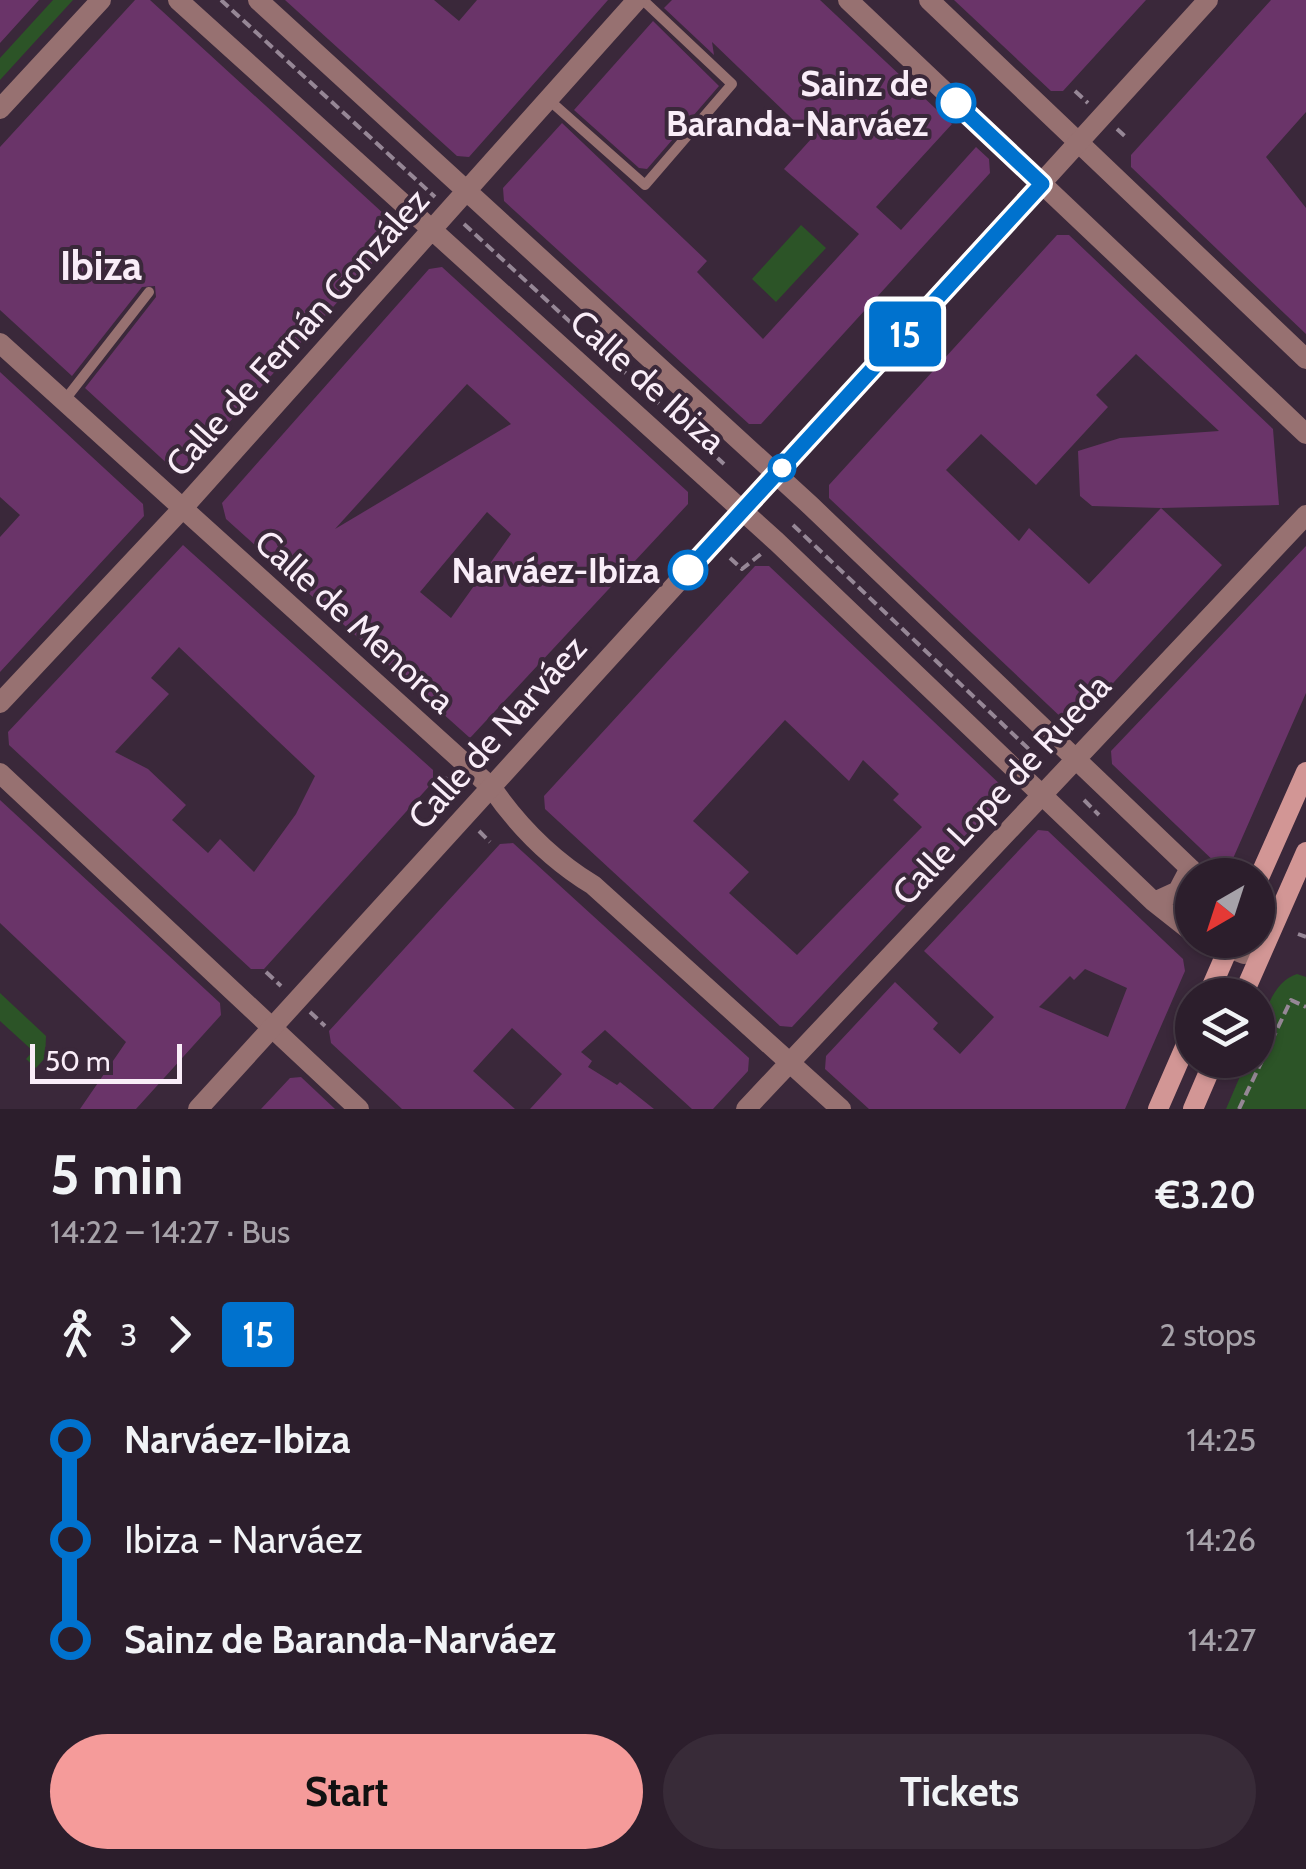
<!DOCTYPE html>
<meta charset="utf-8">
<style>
:root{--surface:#2c1e2c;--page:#382b38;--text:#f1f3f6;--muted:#a6a2a9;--line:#483c48;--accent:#f59b9a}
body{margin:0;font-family:Cabin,sans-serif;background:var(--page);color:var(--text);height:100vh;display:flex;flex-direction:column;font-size:38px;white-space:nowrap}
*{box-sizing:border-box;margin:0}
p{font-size:32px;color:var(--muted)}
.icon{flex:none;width:55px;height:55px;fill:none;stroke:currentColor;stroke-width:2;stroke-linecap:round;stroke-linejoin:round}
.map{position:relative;height:1109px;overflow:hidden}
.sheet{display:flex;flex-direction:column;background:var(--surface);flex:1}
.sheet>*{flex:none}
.badge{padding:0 20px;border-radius:8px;font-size:35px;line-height:65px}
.needle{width:65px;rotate:219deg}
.controls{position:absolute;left:1175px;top:858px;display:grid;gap:20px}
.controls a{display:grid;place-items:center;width:100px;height:100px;border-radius:50%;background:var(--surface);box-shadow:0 2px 8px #0004,0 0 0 2px var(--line);font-size:50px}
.scale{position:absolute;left:30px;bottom:25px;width:152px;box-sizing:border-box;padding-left:10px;border:5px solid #f9edf8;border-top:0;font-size:28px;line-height:35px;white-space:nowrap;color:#f9edf8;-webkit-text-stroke:8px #3a283a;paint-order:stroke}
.map>.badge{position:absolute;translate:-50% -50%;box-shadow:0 0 0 5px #fff}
.legs{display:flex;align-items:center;gap:15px;height:110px;padding:0 50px;font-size:32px}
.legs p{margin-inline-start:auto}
.summary{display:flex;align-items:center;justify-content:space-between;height:170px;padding:0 50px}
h1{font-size:55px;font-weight:700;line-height:75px}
.action{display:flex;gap:20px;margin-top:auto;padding:20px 50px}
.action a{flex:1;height:115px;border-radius:60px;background:var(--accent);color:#111;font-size:40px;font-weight:700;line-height:115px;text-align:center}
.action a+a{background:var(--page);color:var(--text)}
ul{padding:0 50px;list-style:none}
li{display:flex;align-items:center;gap:35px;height:100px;font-size:38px}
li i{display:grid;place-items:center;width:15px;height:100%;margin:0 12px;background:currentColor}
li i::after{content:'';width:25px;height:25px;margin:-12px;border:8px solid;border-radius:50%;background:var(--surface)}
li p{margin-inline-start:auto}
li:first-child i{background:linear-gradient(#0000 50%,currentColor 0)}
li:last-child i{background:linear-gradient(currentColor 50%,#0000 0)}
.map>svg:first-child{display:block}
.green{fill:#2c5427}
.building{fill:#6a3469;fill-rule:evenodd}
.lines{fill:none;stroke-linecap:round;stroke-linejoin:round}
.path{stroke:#968796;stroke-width:4;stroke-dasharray:10 5;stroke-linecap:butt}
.service{stroke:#977171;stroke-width:10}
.minor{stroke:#977171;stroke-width:20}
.tertiary{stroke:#977171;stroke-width:20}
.secondary{stroke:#d29695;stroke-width:20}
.line-1-casing{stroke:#fff;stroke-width:22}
.line-1{stroke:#0072ce;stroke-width:15}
.stop-1-dot{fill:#fff;stroke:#0072ce;stroke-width:5}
.labels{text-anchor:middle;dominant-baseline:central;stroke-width:8;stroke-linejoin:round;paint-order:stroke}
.stop-label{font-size:35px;font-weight:bold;fill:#f9edf8;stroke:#3a283a;text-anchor:end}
.street-label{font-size:35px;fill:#f9edf8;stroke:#3a283a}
.quarter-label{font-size:40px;font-weight:bold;fill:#f9edf8;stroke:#3a283a}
</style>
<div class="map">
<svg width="1306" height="1109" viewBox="0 0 1306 1109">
<rect width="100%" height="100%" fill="#3a283a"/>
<path class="green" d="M 53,0 L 73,0 L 0,80 L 0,58 Z
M 801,225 L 826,248 L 776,302 L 752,279 Z
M 1297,974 L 1306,977 L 1306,1109 L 1226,1109 L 1247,1060 L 1258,1060 C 1258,1033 1267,983 1297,974 Z
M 0,993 L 46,1036 L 45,1058 L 36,1068 L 26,1059 L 33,1051 L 0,1021 Z"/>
<path class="building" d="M 0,0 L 39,0 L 0,43 Z
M 135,0 L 150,0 L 396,225 L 396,237 L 188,468 L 172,468 L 85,388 L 156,297 L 155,286 L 142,287 L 72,376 L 0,310 L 0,147 Z
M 285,0 L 434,0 L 459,21 L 477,0 L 608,0 L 469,157 L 457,156 Z
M 672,0 L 820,0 L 952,124 L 876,207 L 901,230 L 976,147 L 989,159 L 990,173 L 761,424 L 749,424 L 504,201 L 503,188 L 562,123 L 707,261 L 697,272 L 763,339 L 859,234 L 784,169 L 812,138 L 712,42 L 714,55 L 664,8 Z
M 954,0 L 1146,0 L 1063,91 L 1051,91 Z
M 1271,0 L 1306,0 L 1306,112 L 1266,157 L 1306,208 L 1306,334 L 1131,167 L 1131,155 Z
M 653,21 L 719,86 L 647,169 L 639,168 L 574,110 Z
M 1057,235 L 1069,235 L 1273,429 L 1279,505 L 1161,508 L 1222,565 L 1078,721 L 1065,721 L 829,498 L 829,485 ZM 1136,354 L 1219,431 L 1120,438 L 1078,451 L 1080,496 L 1092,506 L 1161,508 L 1089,584 L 1029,528 L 1019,541 L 946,470 L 981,434 L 1036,485 L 1108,407 L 1096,395 Z
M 442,267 L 688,492 L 688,504 L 470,738 L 226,519 L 222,503 L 429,269 ZM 467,384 L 511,424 L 335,529 L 422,433 ZM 487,512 L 511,534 L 451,618 L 420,592 Z
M 0,372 L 143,504 L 144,516 L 0,672 L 0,537 L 20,515 L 0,497 Z
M 183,545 L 433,770 L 433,782 L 264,969 L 251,969 L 9,745 L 8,732 ZM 179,647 L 315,776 L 296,814 L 254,872 L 220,839 L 208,853 L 172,820 L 186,805 L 148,769 L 115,752 L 169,694 L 151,678 Z
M 1306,546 L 1306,693 L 1231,863 L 1219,866 L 1112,764 L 1111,751 Z
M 755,566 L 769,566 L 1004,788 L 1004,801 L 792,1027 L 780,1026 L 545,809 L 544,796 ZM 785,720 L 849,781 L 863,760 L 899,794 L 893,800 L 922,827 L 797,955 L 729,893 L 749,872 L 693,821 Z
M 0,800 L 220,1003 L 221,1015 L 136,1109 L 80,1109 L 126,1042 L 0,923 Z
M 1038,830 L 1048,831 L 1183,959 L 1185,971 L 1125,1109 L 869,1109 L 825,1069 L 826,1056 L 895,982 L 938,1023 L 933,1029 L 960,1054 L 994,1017 L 924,951 ZM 1085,969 L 1127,988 L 1108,1037 L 1039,1007 L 1070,976 L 1074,980 Z
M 513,843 L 749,1058 L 748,1071 L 713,1109 L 692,1109 L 605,1030 L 581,1052 L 592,1061 L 588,1067 L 617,1085 L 620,1082 L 654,1109 L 530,1109 L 562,1074 L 512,1028 L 473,1071 L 515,1109 L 402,1109 L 331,1043 L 329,1031 L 500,844 Z
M 301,1077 L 335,1109 L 261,1109 L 290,1078 Z"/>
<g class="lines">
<path class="path" d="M 221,0 L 435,197
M 1075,91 L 1088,103
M 1117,129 L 1127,138
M 464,224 L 724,464
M 793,525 L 1034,754
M 730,558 L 742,569 L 761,554
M 447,777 L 438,792 L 451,803
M 1084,800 L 1099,815
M 479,831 L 490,842
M 1298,934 L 1306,937
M 266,972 L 281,986
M 310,1012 L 325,1026
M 1258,1021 L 1259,1022
M 1239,1109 L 1291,1000 L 1306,1007"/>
<path class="service" d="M 549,100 L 645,185 L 732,84 L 643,0
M 64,401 L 149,292"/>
<path class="minor" d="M 178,0 L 777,542 L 1154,902 L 1192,932
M 258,0 L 811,506 L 1197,875
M 848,0 L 1306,434
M 929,0 L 1306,359
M 0,109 L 101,0
M 0,343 L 492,788 C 519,827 552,860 593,885 L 841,1109
M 0,703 L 182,509 L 637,0
M 0,773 L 359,1109
M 1154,902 L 1178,891 L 1190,868
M 1208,940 L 1244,954 L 1266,942
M 746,1109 L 1306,515"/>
<path class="tertiary" d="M 198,1109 L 1208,0"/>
<path class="secondary" d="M 1258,880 L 1306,772
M 1208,995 L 1232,940
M 1243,995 L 1306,852
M 1158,1109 L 1192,1031
M 1193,1109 L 1214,1060"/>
</g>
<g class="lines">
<defs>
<path id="line-1" d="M 688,570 L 1042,184 L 956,103"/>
</defs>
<use href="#line-1" class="line-1-casing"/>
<use href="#line-1" class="line-1"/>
</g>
<g class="stop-1-dot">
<circle cx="956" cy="103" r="18"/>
<circle cx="782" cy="468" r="12"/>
<circle cx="688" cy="570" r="18"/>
</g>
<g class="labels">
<g class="stop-label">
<text x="928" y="83">Sainz de<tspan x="928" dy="40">Baranda-Narváez</tspan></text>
<text x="660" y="570">Narváez-Ibiza</text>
</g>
<g class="street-label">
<text transform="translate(297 332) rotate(-48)">Calle de Fernán González</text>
<text transform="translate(648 381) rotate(42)">Calle de Ibiza</text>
<text transform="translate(355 621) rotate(42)">Calle de Menorca</text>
<text transform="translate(497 732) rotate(-48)">Calle de Narváez</text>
<text transform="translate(1001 789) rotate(-47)">Calle Lope de Rueda</text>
</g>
<g class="quarter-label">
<text x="101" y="265">Ibiza</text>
</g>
</g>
</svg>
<div class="controls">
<a><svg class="needle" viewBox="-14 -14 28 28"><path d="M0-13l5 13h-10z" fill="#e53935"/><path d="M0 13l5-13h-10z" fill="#a6a2a9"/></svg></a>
<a><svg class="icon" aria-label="layers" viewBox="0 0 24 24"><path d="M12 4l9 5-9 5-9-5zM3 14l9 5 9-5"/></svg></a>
</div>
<div class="scale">50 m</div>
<b class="badge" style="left:905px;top:334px;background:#0072ce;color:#fff">15</b>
</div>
<section class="sheet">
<div class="summary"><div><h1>5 min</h1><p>14:22 – 14:27 · Bus</p></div><b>€3.20</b></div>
<div class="legs"><svg class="icon" aria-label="walk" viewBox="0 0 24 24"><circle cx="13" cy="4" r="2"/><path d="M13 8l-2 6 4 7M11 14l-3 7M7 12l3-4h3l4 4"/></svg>3<svg class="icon" aria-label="forward" viewBox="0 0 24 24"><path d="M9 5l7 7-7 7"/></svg><b class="badge" style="background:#0072ce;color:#fff">15</b><p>2 stops</p></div>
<ul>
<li><i style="color:#0072ce"></i><b>Narváez-Ibiza</b><p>14:25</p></li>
<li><i style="color:#0072ce"></i><span>Ibiza - Narváez</span><p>14:26</p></li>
<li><i style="color:#0072ce"></i><b>Sainz de Baranda-Narváez</b><p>14:27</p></li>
</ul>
<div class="action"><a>Start</a><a>Tickets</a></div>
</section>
